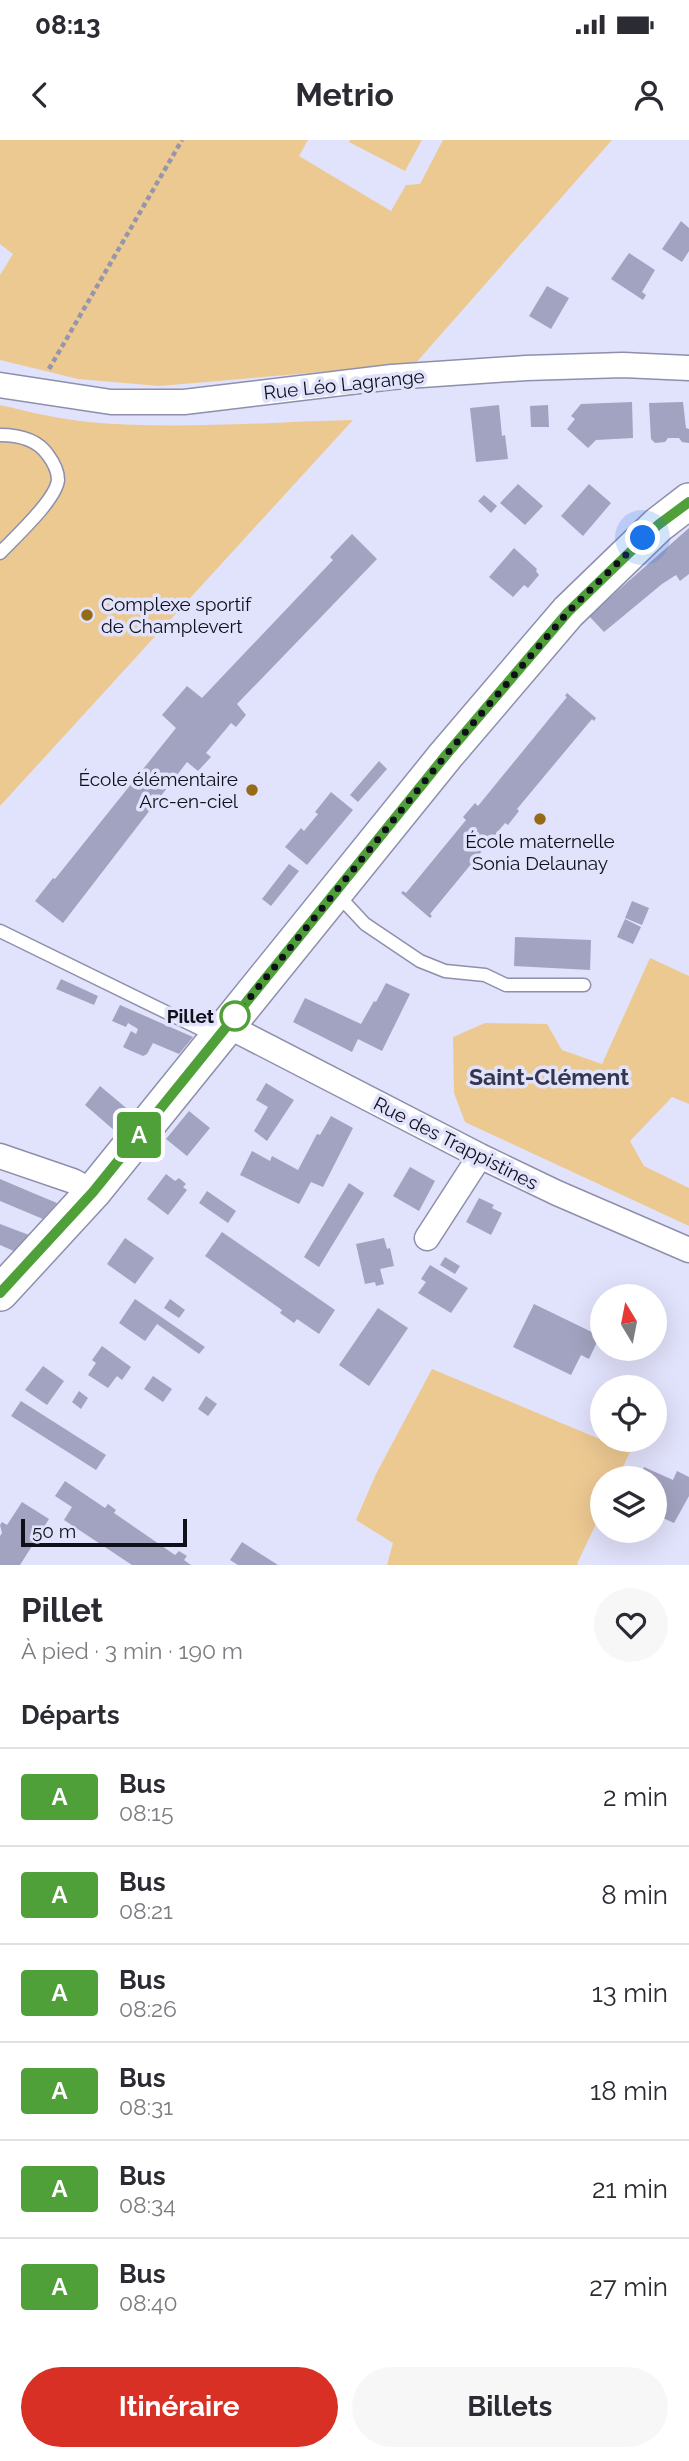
<!DOCTYPE html>
<html lang="fr">
<meta charset="utf-8">
<style>
:root{--surface:#fff;--page:#f7f7f7;--text:#2b2b33;--muted:#7c7c81;--line:#e1e1e2;--accent:#d93025}
body{margin:0;font-family:Raleway,sans-serif;background:var(--page);color:var(--text);height:100vh;display:flex;flex-direction:column;font-size:26px;white-space:nowrap}
*{box-sizing:border-box;margin:0}
p{font-size:23px;color:var(--muted)}
.icon{flex:none;width:38px;height:38px;fill:none;stroke:currentColor;stroke-width:2;stroke-linecap:round;stroke-linejoin:round}
.map{position:relative;height:1425px;overflow:hidden}
.side{display:flex;flex-direction:column;background:var(--surface);flex:1}
.side>*{flex:none}
.badge{padding:0 14px;border-radius:5px;font-size:24px;line-height:46px}
.needle{width:46px;rotate:350deg}
.buttons{position:absolute;left:590px;top:1144px;display:grid;gap:14px}
.buttons a{display:grid;place-items:center;width:77px;height:77px;border-radius:50%;background:var(--surface);box-shadow:0 7px 28px #0002;font-size:35px}
.scale{position:absolute;left:21px;bottom:18px;width:166px;box-sizing:border-box;padding-left:7px;border:4px solid #10101a;border-top:0;font-size:19px;line-height:24px;white-space:nowrap;color:#10101a;-webkit-text-stroke:5px #e1e2fb;paint-order:stroke}
.you{position:absolute;width:35px;height:35px;margin:-18px;border:5px solid #fff;border-radius:50%;background:#1a73e8;box-shadow:0 0 0 10px #1a73e833}
.map>.badge{position:absolute;translate:-50% -50%;box-shadow:0 0 0 4px #fff}
h2{padding:0 21px;font-size:26px;line-height:63px}
.round{display:grid;place-items:center;flex:none;width:74px;height:74px;border-radius:37px;background:var(--page)}
.headline{display:flex;align-items:center;justify-content:space-between;height:119px;padding:0 21px}
h1{font-size:33px;font-weight:700;line-height:52px}
.button{display:flex;gap:14px;margin-top:auto;padding:14px 21px}
.button a{flex:1;height:80px;border-radius:42px;background:var(--accent);color:#fff;font-size:28px;font-weight:700;line-height:80px;text-align:center}
.button a+a{background:var(--page);color:var(--text)}
ul{padding:0;list-style:none}
li{display:flex;align-items:center;gap:21px;height:98px;padding:0 21px;border-top:2px solid var(--line)}
li div{flex:1}
li b{display:block;font-size:26px}
li em{font-style:normal}
li .badge{min-width:77px;font-weight:700;text-align:center}
.status{display:flex;justify-content:space-between;align-items:center;height:49px;padding:0 35px;background:var(--surface);direction:ltr}
.status svg{height:19px;fill:currentColor}
header{display:flex;justify-content:space-between;align-items:center;height:91px;padding:0 21px;background:var(--surface);font-size:32px;font-weight:700}
.map>svg:first-child{display:block}
.green{fill:#edc992}
.building{fill:#a2a3c0}
.lines{fill:none;stroke-linecap:round;stroke-linejoin:round}
.lane-casing{stroke:#8e8fac;stroke-width:15}
.street-casing{stroke:#8e8fac;stroke-width:27}
.secondary-casing{stroke:#8e8fac;stroke-width:38}
.path{stroke:#9696aa;stroke-width:4.5;stroke-dasharray:5 3.5;stroke-linecap:butt}
.lane{stroke:#fff;stroke-width:12}
.street{stroke:#fff;stroke-width:24}
.secondary{stroke:#fff;stroke-width:35}
.line-casing{stroke:#fff;stroke-width:16}
.line{stroke:#50a03a;stroke-width:10}
.walk{stroke:#10101a;stroke-width:7;stroke-dasharray:0 12.6}
.poi-dot{fill:#966b18;stroke:#e1e2fb;stroke-width:2.5}
.stop-dot{fill:#fff;stroke:#50a03a;stroke-width:3.5}
.labels{text-anchor:middle;dominant-baseline:central;stroke-width:7;stroke-linejoin:round;paint-order:stroke}
.street-label{font-size:19px;fill:#10101a;stroke:#e1e2fb}
.poi-label{font-size:19px;fill:#10101a;stroke:#e1e2fb;text-anchor:start}
.stop-label{font-size:19px;font-weight:bold;fill:#10101a;stroke:#e1e2fb;text-anchor:end}
.quarter-label{font-size:23px;font-weight:bold;fill:#35354e;stroke:#e1e2fb}
</style>
<div class="status"><b>08:13</b><svg viewBox="0 0 49 12"><path d="M0 12V9h3v3zM5 12V6h3v6zM10 12V3h3v9zM15 12V0h3v12zM26 1h20v11H26zM47 4h2v5h-2z"/></svg></div>
<header><svg class="icon" aria-label="back" viewBox="0 0 24 24"><path d="M15 5l-7 7 7 7"/></svg>Metrio<svg class="icon" aria-label="person" viewBox="0 0 24 24"><circle cx="12" cy="8" r="4"/><path d="M4 21q1-7 8-7t8 7"/></svg></header>
<div class="map">
<svg width="689" height="1425" viewBox="0 0 689 1425">
<rect width="100%" height="100%" fill="#e1e2fb"/>
<path class="green" d="M 0,0 L 308,0 L 299,16 L 391,71 L 406,45 L 420,44 L 443,0 L 612,0 L 415,224 L 159,246 L 78,239 L 0,220 L 0,135 L 13,114 L 0,104 Z
M 350,0 L 422,0 L 405,31 L 349,2 Z
M 0,265 C 30,272 59,279 89,282 C 174,290 268,282 353,280 L 0,666 Z
M 650,818 L 689,836 L 689,964 L 672,957 L 630,1001 L 644,1026 L 689,1048 L 689,1086 L 465,982 L 454,953 L 453,897 L 485,883 L 547,884 L 562,910 L 602,924 Z
M 432,1229 L 602,1300 L 631,1310 L 617,1339 L 602,1339 L 602,1371 L 577,1424 L 579,1425 L 387,1425 L 393,1403 L 356,1380 L 376,1334 Z"/>
<path class="building" d="M 681,81 L 689,88 L 689,111 L 682,122 L 662,109 Z
M 629,113 L 655,130 L 642,152 L 646,155 L 643,160 L 611,139 Z
M 547,146 L 569,158 L 551,189 L 529,176 Z
M 632,262 L 633,298 L 596,300 L 588,308 L 567,289 L 575,279 L 571,276 L 581,264 Z
M 683,262 L 686,288 L 689,289 L 689,303 L 682,302 L 679,298 L 668,298 L 665,302 L 655,303 L 651,299 L 649,263 Z
M 499,265 L 502,296 L 505,295 L 508,319 L 476,322 L 470,268 Z
M 548,265 L 549,287 L 531,287 L 530,266 Z
M 518,344 L 543,366 L 525,385 L 500,363 Z
M 589,344 L 611,363 L 583,396 L 561,376 Z
M 484,355 L 497,366 L 491,373 L 478,361 Z
M 689,388 L 689,434 L 680,441 L 676,435 L 662,444 L 604,492 L 589,476 Z
M 352,394 L 377,419 L 237,564 L 246,575 L 236,587 L 231,583 L 206,613 L 211,617 L 198,631 L 187,622 L 63,783 L 35,761 L 53,738 L 55,739 L 176,588 L 162,575 L 187,546 L 202,558 L 333,420 L 330,417 Z
M 514,408 L 537,429 L 536,431 L 539,435 L 528,448 L 524,445 L 513,457 L 489,437 Z
M 567,553 L 596,578 L 594,581 L 592,579 L 517,669 L 519,671 L 508,685 L 505,683 L 430,774 L 432,776 L 430,778 L 401,753 L 403,751 L 406,753 L 466,680 L 463,677 L 475,663 L 478,666 L 567,557 L 565,556 Z
M 379,621 L 387,629 L 358,662 L 350,655 Z
M 331,652 L 353,670 L 307,725 L 285,707 L 301,688 L 304,691 L 318,674 L 315,672 Z
M 289,724 L 299,731 L 271,766 L 262,759 Z
M 632,761 L 649,768 L 642,785 L 625,778 Z
M 625,779 L 641,787 L 633,804 L 617,797 Z
M 515,797 L 591,800 L 590,830 L 514,826 Z
M 61,839 L 98,856 L 94,865 L 56,849 Z
M 386,843 L 410,854 L 382,911 L 358,899 L 352,912 L 293,882 L 305,858 L 361,884 L 374,861 L 376,862 Z
M 120,865 L 193,897 L 179,914 L 153,903 L 147,914 L 143,916 L 129,910 L 123,907 L 131,891 L 136,894 L 138,889 L 128,883 L 126,887 L 112,881 Z
M 266,943 L 294,960 L 267,1001 L 254,991 L 268,967 L 256,960 Z
M 100,946 L 131,972 L 115,991 L 85,965 Z
M 189,971 L 210,988 L 187,1016 L 166,999 Z
M 331,976 L 353,988 L 323,1047 L 311,1042 L 299,1064 L 240,1035 L 252,1011 L 270,1021 L 272,1016 L 298,1030 L 317,994 L 320,995 Z
M 410,1027 L 435,1041 L 419,1071 L 393,1056 Z
M 166,1034 L 175,1041 L 179,1038 L 186,1044 L 183,1047 L 187,1050 L 168,1075 L 147,1059 Z
M 0,1039 L 33,1053 L 57,1063 L 43,1079 L 0,1061 Z
M 349,1043 L 364,1053 L 319,1127 L 304,1117 Z
M 207,1051 L 236,1071 L 228,1083 L 199,1063 Z
M 479,1058 L 494,1065 L 492,1068 L 502,1073 L 491,1095 L 466,1082 Z
M 0,1084 L 29,1095 L 16,1112 L 0,1105 Z
M 222,1092 L 335,1170 L 319,1194 L 297,1179 L 294,1183 L 280,1173 L 282,1170 L 205,1116 Z
M 125,1098 L 154,1118 L 135,1144 L 107,1124 Z
M 384,1098 L 387,1109 L 390,1108 L 394,1126 L 380,1129 L 384,1144 L 376,1146 L 375,1142 L 365,1144 L 356,1104 Z
M 445,1117 L 460,1126 L 455,1134 L 440,1125 Z
M 430,1125 L 468,1148 L 451,1173 L 418,1153 L 426,1142 L 421,1139 Z
M 135,1159 L 205,1207 L 199,1214 L 157,1184 L 145,1201 L 119,1183 Z
M 170,1159 L 185,1170 L 179,1178 L 164,1168 Z
M 534,1164 L 600,1196 L 589,1219 L 581,1215 L 571,1235 L 513,1207 Z
M 378,1168 L 408,1188 L 369,1246 L 339,1225 Z
M 102,1206 L 131,1227 L 122,1240 L 117,1236 L 108,1248 L 88,1235 L 96,1223 L 92,1220 Z
M 43,1226 L 64,1241 L 47,1265 L 25,1250 Z
M 153,1236 L 172,1249 L 163,1262 L 144,1249 Z
M 79,1251 L 88,1258 L 81,1269 L 72,1262 Z
M 206,1256 L 217,1264 L 208,1276 L 198,1269 Z
M 21,1261 L 106,1315 L 96,1330 L 11,1276 Z
M 644,1327 L 673,1340 L 677,1331 L 689,1337 L 689,1356 L 674,1383 L 654,1374 L 654,1354 L 658,1349 L 654,1347 L 654,1339 L 639,1339 Z
M 65,1341 L 105,1368 L 108,1364 L 116,1370 L 114,1373 L 175,1415 L 179,1411 L 187,1416 L 184,1420 L 191,1425 L 132,1425 L 64,1380 L 72,1367 L 55,1356 Z
M 22,1362 L 49,1379 L 20,1425 L 0,1425 L 0,1396 L 2,1393 L 0,1385 L 2,1382 L 7,1385 Z
M 242,1402 L 278,1425 L 238,1425 L 230,1420 Z"/>
<g class="lines">
<defs>
<path id="lane" d="M 0,295 C 19,295 37,299 48,315 C 54,323 58,330 58,340 C 56,360 14,398 0,413
M 337,754 L 365,784 L 420,821 L 445,831 L 485,835 L 506,845 L 584,845
M 0,791 L 217,897"/>
<path id="street" d="M 0,245 L 111,262 L 184,262 L 392,237 L 526,228 L 623,225 L 689,228
M 228,886 L 480,1016 L 557,1053 L 689,1110
M 0,1016 L 73,1041 L 93,1052
M 427,1098 L 480,1016"/>
<path id="secondary" d="M 0,1153 L 93,1052 L 446,615 L 568,472 L 658,385 L 689,361"/>
</defs>
<use href="#lane" class="lane-casing"/>
<use href="#street" class="street-casing"/>
<use href="#secondary" class="secondary-casing"/>
<path class="path" d="M 49,229 L 182,0"/>
<use href="#lane" class="lane"/>
<use href="#street" class="street"/>
<use href="#secondary" class="secondary"/>
</g>
<g class="lines">
<defs>
<path id="line" d="M 0,1153 L 93,1052 L 446,615 L 568,472 L 658,385 L 689,362"/>
</defs>
<use href="#line" class="line-casing"/>
<use href="#line" class="line"/>
<path class="walk" d="M 235,876 L 446,615 L 568,472 L 643,398"/>
</g>
<g class="poi-dot">
<circle cx="87" cy="475" r="7"/>
<circle cx="252" cy="650" r="7"/>
<circle cx="540" cy="679" r="7"/>
</g>
<circle class="stop-dot" cx="235" cy="876" r="14"/>
<g class="labels">
<g class="street-label">
<text transform="translate(344 244) rotate(-6)">Rue Léo Lagrange</text>
<text transform="translate(456 1003) rotate(27)">Rue des Trappistines</text>
</g>
<g class="poi-label">
<text x="101" y="464">Complexe sportif<tspan x="101" dy="22">de Champlevert</tspan></text>
<text x="238" y="639" text-anchor="end">École élémentaire<tspan x="238" dy="22">Arc-en-ciel</tspan></text>
<text x="540" y="701" text-anchor="middle">École maternelle<tspan x="540" dy="22">Sonia Delaunay</tspan></text>
</g>
<g class="stop-label">
<text x="214" y="876">Pillet</text>
</g>
<g class="quarter-label">
<text x="549" y="936">Saint-Clément</text>
</g>
</g>
</svg>
<div class="buttons">
<a><svg class="needle" viewBox="-14 -14 28 28"><path d="M0-13l5 13h-10z" fill="#e53935"/><path d="M0 13l5-13h-10z" fill="#7c7c81"/></svg></a>
<a><svg class="icon" aria-label="locate" viewBox="0 0 24 24"><circle cx="12" cy="12" r="6"/><path d="M12 2v4M12 18v4M2 12h4M18 12h4"/></svg></a>
<a><svg class="icon" aria-label="layers" viewBox="0 0 24 24"><path d="M12 4l9 5-9 5-9-5zM3 14l9 5 9-5"/></svg></a>
</div>
<div class="scale">50 m</div>
<div class="you" style="left:643px;top:398px"></div>
<b class="badge" style="left:139px;top:995px;background:#50a03a;color:#fff">A</b>
</div>
<section class="side">
<div class="headline"><div><h1>Pillet</h1><p>À pied · 3 min · 190 m</p></div><a class="round"><svg class="icon" aria-label="heart" viewBox="0 0 24 24"><path d="M12 20l-8-8c-3-5 5-10 8-4 3-6 11-1 8 4z"/></svg></a></div>
<h2>Départs</h2>
<ul>
<li><span class="badge" style="background:#50a03a;color:#fff">A</span><div><b>Bus</b><p>08:15</p></div><em>2 min</em></li>
<li><span class="badge" style="background:#50a03a;color:#fff">A</span><div><b>Bus</b><p>08:21</p></div><em>8 min</em></li>
<li><span class="badge" style="background:#50a03a;color:#fff">A</span><div><b>Bus</b><p>08:26</p></div><em>13 min</em></li>
<li><span class="badge" style="background:#50a03a;color:#fff">A</span><div><b>Bus</b><p>08:31</p></div><em>18 min</em></li>
<li><span class="badge" style="background:#50a03a;color:#fff">A</span><div><b>Bus</b><p>08:34</p></div><em>21 min</em></li>
<li><span class="badge" style="background:#50a03a;color:#fff">A</span><div><b>Bus</b><p>08:40</p></div><em>27 min</em></li>
</ul>
<div class="button"><a>Itinéraire</a><a>Billets</a></div>
</section>
